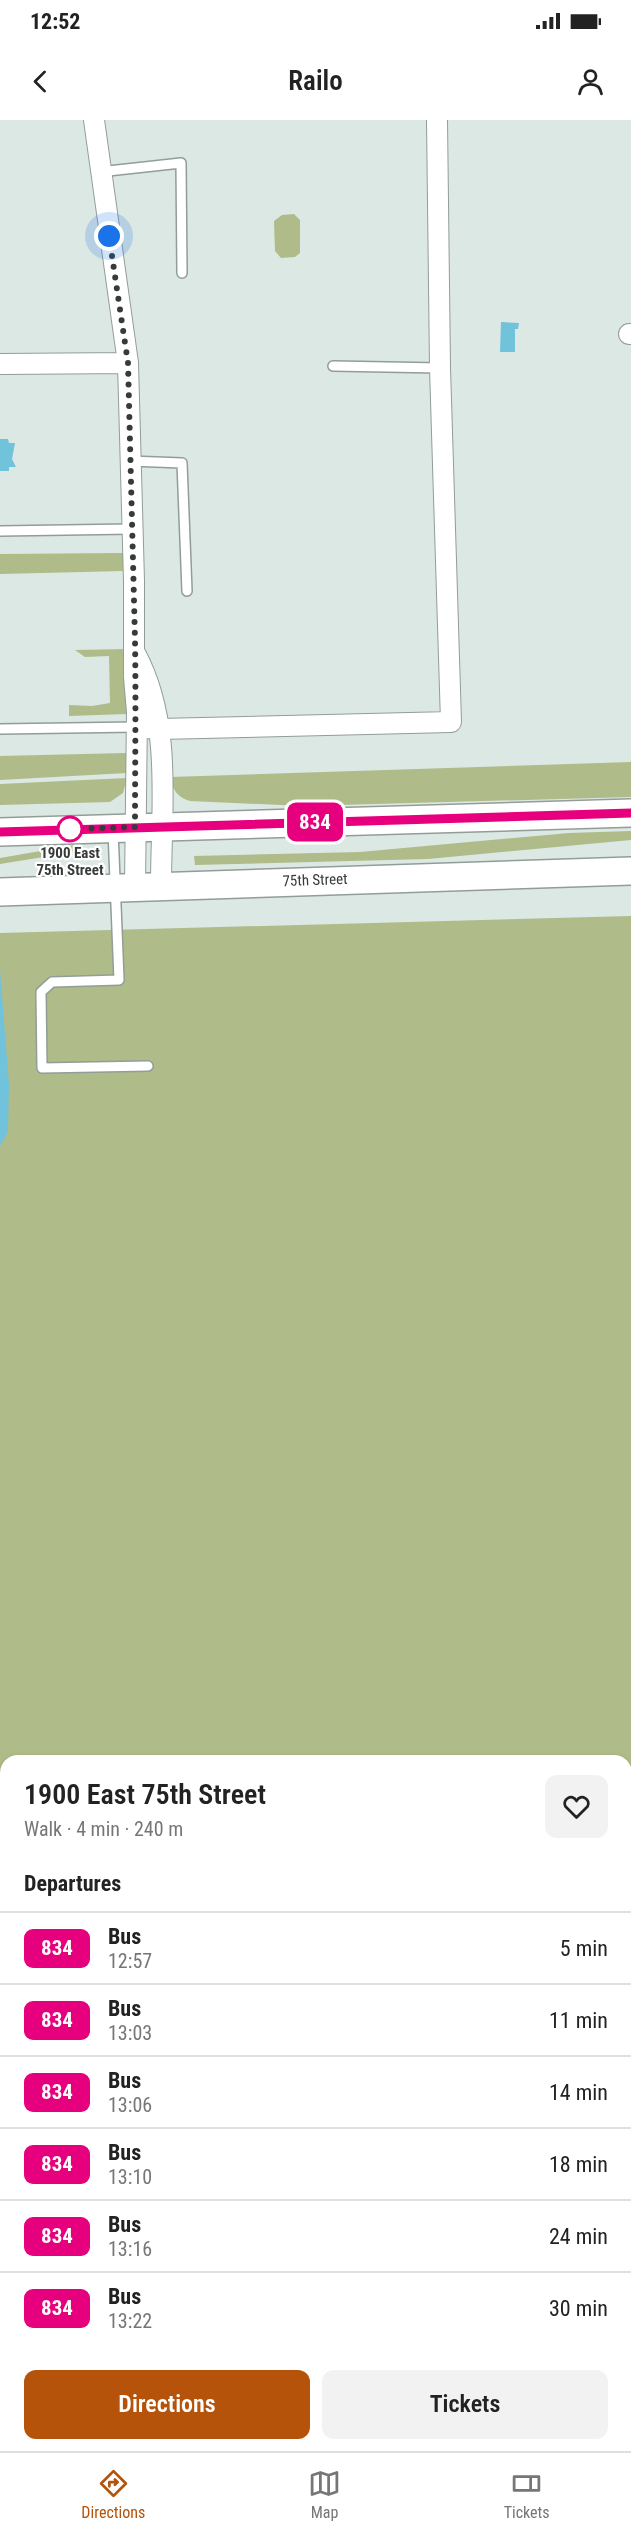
<!DOCTYPE html>
<meta charset="utf-8">
<style>
:root{--surface:#fff;--page:#f2f2f2;--text:#222;--muted:#767676;--line:#e0e0e0;--accent:#b45309}
body{margin:0;font-family:"Roboto Condensed",sans-serif;background:var(--page);color:var(--text);height:100vh;display:flex;flex-direction:column;font-size:22px;white-space:nowrap}
*{box-sizing:border-box;margin:0}
p{font-size:20px;color:var(--muted)}
.icon{flex:none;width:33px;height:33px;fill:none;stroke:currentColor;stroke-width:2;stroke-linecap:round;stroke-linejoin:round}
.map{position:relative;flex:1;overflow:hidden}
.side{position:absolute;left:0px;top:1635px;width:632px;height:696px;display:flex;flex-direction:column;background:var(--surface);border-radius:18px 18px 0 0;box-shadow:0 2px 4px #0004}
.side>*{flex:none}
.badge{padding:0 12px;border-radius:9px;font-size:21px;line-height:39px}
.you{position:absolute;width:30px;height:30px;margin:-15px;border:4px solid #fff;border-radius:50%;background:#1a73e8;box-shadow:0 0 0 9px #1a73e833}
.map>.badge{position:absolute;translate:-50% -50%;box-shadow:0 0 0 3px #fff}
h2{padding:0 24px;font-size:22px;line-height:54px}
.round{display:grid;place-items:center;flex:none;width:63px;height:63px;border-radius:12px;background:var(--page)}
.overview{display:flex;align-items:center;justify-content:space-between;height:102px;padding:0 24px}
h1{font-size:28px;font-weight:600;line-height:45px}
.cta{display:flex;gap:12px;margin-top:auto;padding:12px 24px}
.cta a{flex:1;height:69px;border-radius:12px;background:var(--accent);color:#fff;font-size:24px;font-weight:600;line-height:69px;text-align:center}
.cta a+a{background:var(--page);color:var(--text)}
ul{padding:0;list-style:none}
li{display:flex;align-items:center;gap:18px;height:72px;padding:0 24px;border-top:2px solid var(--line)}
li div{flex:1}
li b{display:block;font-size:22px}
li em{font-style:normal}
li .badge{min-width:66px;font-weight:700;text-align:center}
.status{display:flex;justify-content:space-between;align-items:center;height:42px;padding:0 30px;background:var(--surface);direction:ltr}
.status svg{height:16px;fill:currentColor}
header{display:flex;justify-content:space-between;align-items:center;height:78px;padding:0 24px;background:var(--surface);font-size:27px;font-weight:600}
.menu{display:flex;justify-content:space-around;align-items:center;height:84px;border-top:2px solid var(--line);background:var(--surface);font-size:16px;color:var(--muted)}
.menu a{display:grid;justify-items:center;gap:3px}
.menu .active{color:var(--accent)}
.map>svg:first-child{display:block}
.green{fill:#afbb88;fill-rule:evenodd}
.water{fill:#71c2db}
.lines{fill:none;stroke-linecap:round;stroke-linejoin:round}
.lane-casing{stroke:#929d98;stroke-width:12}
.street-casing{stroke:#929d98;stroke-width:22}
.secondary-casing{stroke:#929d98;stroke-width:30}
.lane{stroke:#fff;stroke-width:9}
.street{stroke:#fff;stroke-width:20}
.secondary{stroke:#fff;stroke-width:27}
.line-casing{stroke:#fff;stroke-width:14}
.line{stroke:#e6007e;stroke-width:9}
.walk{stroke:#363b39;stroke-width:6;stroke-dasharray:0 10.8}
.stop-dot{fill:#fff;stroke:#e6007e;stroke-width:3}
.labels{text-anchor:middle;dominant-baseline:central;stroke-width:4.5;stroke-linejoin:round;paint-order:stroke}
.stop-label{font-size:15px;font-weight:bold;fill:#363b39;stroke:#fff}
.street-label{font-size:15px;fill:#363b39;stroke:#fff}
</style>
<div class="status"><b>12:52</b><svg viewBox="0 0 49 12"><path d="M0 12V9h3v3zM5 12V6h3v6zM10 12V3h3v9zM15 12V0h3v12zM26 1h20v11H26zM47 4h2v5h-2z"/></svg></div>
<header><svg class="icon" aria-label="back" viewBox="0 0 24 24"><path d="M15 5l-7 7 7 7"/></svg>Railo<svg class="icon" aria-label="person" viewBox="0 0 24 24"><circle cx="12" cy="8" r="4"/><path d="M4 21q1-7 8-7t8 7"/></svg></header>
<div class="map">
<svg width="631" height="2331" viewBox="0 0 631 2331">
<rect width="100%" height="100%" fill="#dce8e3"/>
<path class="green" d="M 294,94 L 300,100 L 300,133 L 295,137 L 281,138 L 275,131 L 274,101 L 282,95 Z
M 123,433 L 123,451 L 0,454 L 0,434 Z
M 126,529 L 127,594 L 69,596 L 69,585 L 92,586 L 110,583 L 109,536 L 85,537 L 75,530 Z
M 126,633 L 127,653 L 0,660 L 0,636 Z
M 631,642 L 631,677 L 303,686 L 190,681 C 178,678 172,669 170,657 Z
M 127,658 L 123,673 L 110,682 L 0,685 L 0,664 Z
M 631,711 L 631,720 L 428,739 L 195,745 L 194,736 L 360,732 L 569,713 Z
M 75,725 L 81,727 L 81,731 L 0,744 L 0,738 Z
M 631,796 L 631,2331 L 0,2331 L 0,813 ZM 6,1641 L 626,1641 L 626,2325 L 6,2325 Z"/>
<path class="water" d="M 501,202 L 519,203 L 518,209 L 515,209 L 515,232 L 500,232 Z
M 0,319 L 8,319 L 9,323 L 15,323 L 12,339 L 16,347 L 9,347 L 9,351 L 0,351 Z
M 0,850 L 9,964 L 8,1012 L 0,1026 Z"/>
<g class="lines">
<defs>
<path id="lane" d="M 99,52 L 181,43 L 182,153
M 333,246 L 440,248
M 130,341 L 182,343 L 187,471
M 0,411 L 132,409
M 0,609 L 136,607
M 113,710 L 119,860 L 52,862 L 41,872 L 42,948 L 148,946"/>
<path id="street" d="M 94,0 L 128,243 L 134,461 L 134,557 L 137,592 L 135,766
M 629,214 L 631,214
M 0,244 L 128,243
M 135,533 C 173,602 161,689 161,765
M 136,607 L 159,609 L 451,602 L 440,248 L 437,0"/>
<path id="secondary" d="M 0,712 L 631,693
M 0,772 L 631,751"/>
</defs>
<use href="#lane" class="lane-casing"/>
<use href="#street" class="street-casing"/>
<use href="#secondary" class="secondary-casing"/>
<use href="#lane" class="lane"/>
<use href="#street" class="street"/>
<use href="#secondary" class="secondary"/>
</g>
<g class="lines">
<defs>
<path id="line" d="M 0,712 L 631,693"/>
</defs>
<use href="#line" class="line-casing"/>
<use href="#line" class="line"/>
<path class="walk" d="M 70,709 L 135,707 C 135,645 136,582 135,520 L 128,243 L 109,116"/>
</g>
<circle class="stop-dot" cx="70" cy="709" r="12"/>
<g class="labels">
<g class="stop-label">
<text x="70" y="733">1900 East<tspan x="70" dy="17">75th Street</tspan></text>
</g>
<g class="street-label">
<text transform="translate(315 760) rotate(-2)">75th Street</text>
</g>
</g>
</svg>
<div class="you" style="left:109px;top:116px"></div>
<b class="badge" style="left:315px;top:702px;background:#e6007e;color:#fff">834</b>
<section class="side">
<div class="overview"><div><h1>1900 East 75th Street</h1><p>Walk · 4 min · 240 m</p></div><a class="round"><svg class="icon" aria-label="heart" viewBox="0 0 24 24"><path d="M12 20l-8-8c-3-5 5-10 8-4 3-6 11-1 8 4z"/></svg></a></div>
<h2>Departures</h2>
<ul>
<li><span class="badge" style="background:#e6007e;color:#fff">834</span><div><b>Bus</b><p>12:57</p></div><em>5 min</em></li>
<li><span class="badge" style="background:#e6007e;color:#fff">834</span><div><b>Bus</b><p>13:03</p></div><em>11 min</em></li>
<li><span class="badge" style="background:#e6007e;color:#fff">834</span><div><b>Bus</b><p>13:06</p></div><em>14 min</em></li>
<li><span class="badge" style="background:#e6007e;color:#fff">834</span><div><b>Bus</b><p>13:10</p></div><em>18 min</em></li>
<li><span class="badge" style="background:#e6007e;color:#fff">834</span><div><b>Bus</b><p>13:16</p></div><em>24 min</em></li>
<li><span class="badge" style="background:#e6007e;color:#fff">834</span><div><b>Bus</b><p>13:22</p></div><em>30 min</em></li>
</ul>
<div class="cta"><a>Directions</a><a>Tickets</a></div>
</section>
</div>
<nav class="menu">
<a class="active"><svg class="icon" aria-label="directions" viewBox="0 0 24 24"><path d="M12 3l9 9-9 9-9-9zM9 14v-3h6M13 9l2 2-2 2"/></svg>Directions</a>
<a><svg class="icon" aria-label="map" viewBox="0 0 24 24"><path d="M3 6l6-2 6 2 6-2v14l-6 2-6-2-6 2zM9 4v14M15 6v14"/></svg>Map</a>
<a><svg class="icon" aria-label="tickets" viewBox="0 0 24 24"><path d="M3 7h18v10H3zM15 7v10"/></svg>Tickets</a>
</nav>
